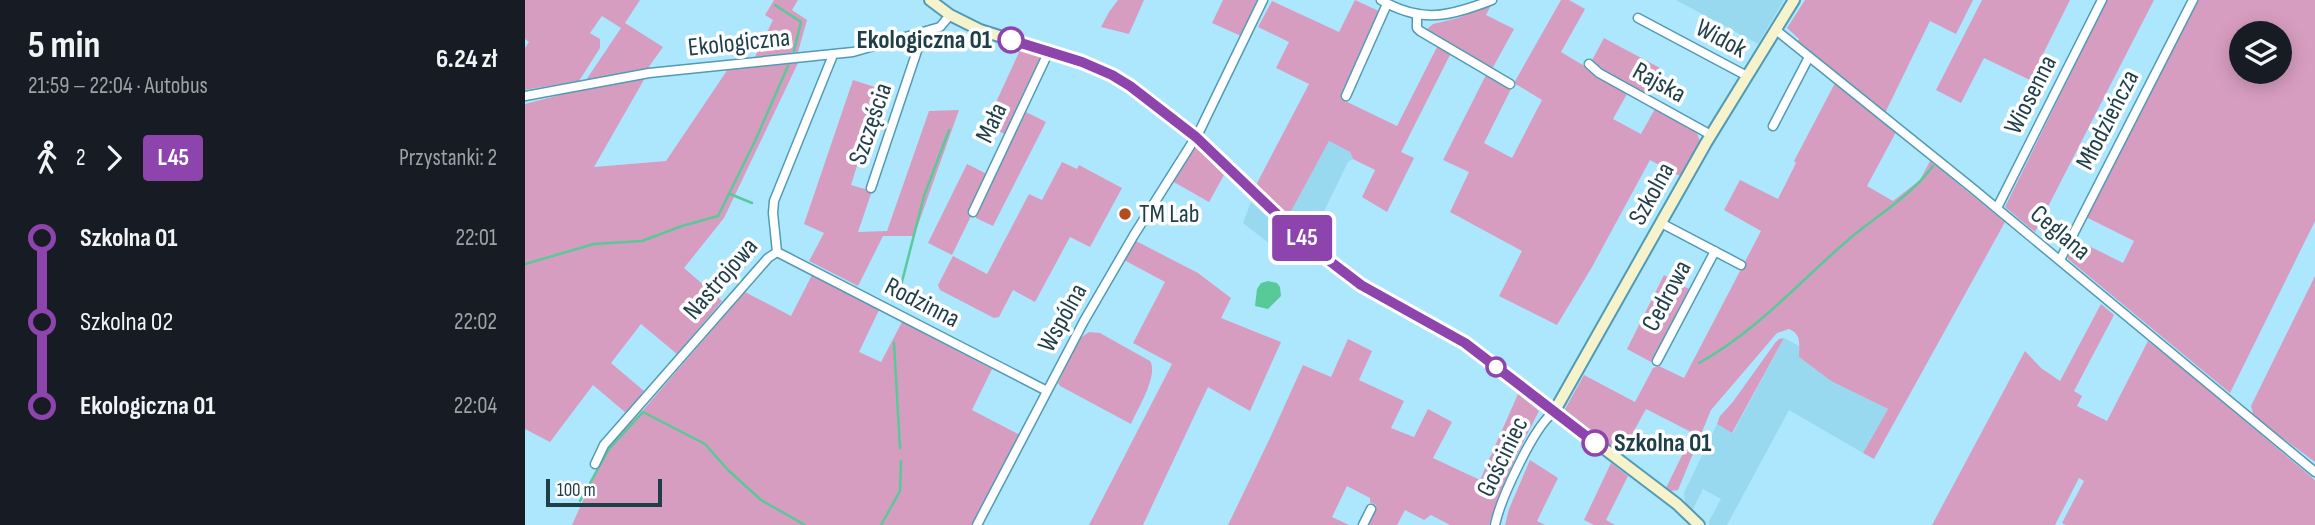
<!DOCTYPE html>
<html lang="pl">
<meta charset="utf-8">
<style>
:root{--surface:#171b24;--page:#20242c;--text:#f1f3f6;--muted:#9ea1a6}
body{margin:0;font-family:"Sofia Sans Condensed",sans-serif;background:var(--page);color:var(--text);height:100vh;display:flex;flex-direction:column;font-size:26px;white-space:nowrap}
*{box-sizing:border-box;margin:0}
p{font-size:23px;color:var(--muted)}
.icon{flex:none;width:38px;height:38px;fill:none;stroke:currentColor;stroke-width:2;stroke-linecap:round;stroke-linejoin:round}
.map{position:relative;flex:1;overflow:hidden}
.drawer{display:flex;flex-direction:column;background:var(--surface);width:525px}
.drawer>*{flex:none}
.badge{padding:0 14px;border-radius:5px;font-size:24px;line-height:46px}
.buttons{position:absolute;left:1704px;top:21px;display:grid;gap:14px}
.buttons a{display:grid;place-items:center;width:63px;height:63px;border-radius:50%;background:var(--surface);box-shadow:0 4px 18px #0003;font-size:35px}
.scale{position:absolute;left:21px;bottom:18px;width:116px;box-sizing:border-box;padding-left:7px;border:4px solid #1e3e48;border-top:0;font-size:19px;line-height:24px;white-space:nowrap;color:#1e3e48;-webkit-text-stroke:5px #fefefe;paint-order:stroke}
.map>.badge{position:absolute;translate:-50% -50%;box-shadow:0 0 0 4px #fff}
.legs{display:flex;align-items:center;gap:10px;height:77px;padding:0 28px;font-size:23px}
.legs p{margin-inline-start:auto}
.headline{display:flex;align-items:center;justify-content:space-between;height:119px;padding:0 28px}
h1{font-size:38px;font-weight:700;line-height:52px}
ul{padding:0 28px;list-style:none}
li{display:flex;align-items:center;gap:24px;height:84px;font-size:26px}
li i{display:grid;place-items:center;width:10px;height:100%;margin:0 9px;background:currentColor}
li i::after{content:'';width:18px;height:18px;margin:-9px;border:5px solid;border-radius:50%;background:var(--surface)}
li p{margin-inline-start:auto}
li:first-child i{background:linear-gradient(#0000 50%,currentColor 0)}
li:last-child i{background:linear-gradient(currentColor 50%,#0000 0)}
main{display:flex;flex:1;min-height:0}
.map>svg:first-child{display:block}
.built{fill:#98d9f0}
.green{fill:#d79dc0;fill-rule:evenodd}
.water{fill:#58c998}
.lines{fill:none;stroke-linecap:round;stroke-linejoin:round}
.stream{stroke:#58c998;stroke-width:2.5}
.street-casing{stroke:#519bb4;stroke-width:11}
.secondary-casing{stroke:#519bb4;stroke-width:14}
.street{stroke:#fff;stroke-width:8}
.secondary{stroke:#f6f2cc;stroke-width:10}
.line-1-casing{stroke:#fff;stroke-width:16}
.line-1{stroke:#8e44ad;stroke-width:10}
.stop-1-dot{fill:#fff;stroke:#8e44ad;stroke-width:3.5}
.poi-dot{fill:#b24d1f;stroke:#fefefe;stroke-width:2.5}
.labels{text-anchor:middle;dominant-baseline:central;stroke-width:7;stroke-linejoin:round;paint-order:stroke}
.street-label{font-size:26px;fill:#1e3e48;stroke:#fefefe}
.stop-label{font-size:26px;font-weight:bold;fill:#1e3e48;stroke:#fefefe;text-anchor:end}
.poi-label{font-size:26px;fill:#1e3e48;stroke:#fefefe;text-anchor:start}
</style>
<main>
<section class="drawer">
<div class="headline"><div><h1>5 min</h1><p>21:59 – 22:04 · Autobus</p></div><b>6.24 zł</b></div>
<div class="legs"><svg class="icon" aria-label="walk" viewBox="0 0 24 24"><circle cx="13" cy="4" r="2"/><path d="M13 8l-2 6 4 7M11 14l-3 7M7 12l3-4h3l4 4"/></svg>2<svg class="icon" aria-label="forward" viewBox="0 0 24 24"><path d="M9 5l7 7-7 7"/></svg><b class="badge" style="background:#8e44ad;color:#fff">L45</b><p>Przystanki: 2</p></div>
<ul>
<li><i style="color:#8e44ad"></i><b>Szkolna 01</b><p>22:01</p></li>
<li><i style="color:#8e44ad"></i><span>Szkolna 02</span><p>22:02</p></li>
<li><i style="color:#8e44ad"></i><b>Ekologiczna 01</b><p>22:04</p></li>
</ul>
</section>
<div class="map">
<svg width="1790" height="525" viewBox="0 0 1790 525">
<rect width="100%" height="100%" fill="#ade7fd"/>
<path class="built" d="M 1151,0 L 1259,0 L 1233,44 Z
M 804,141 L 825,152 L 828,159 L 823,162 L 786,238 L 763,217 Z
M 726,202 L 756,230 L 745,244 L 718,223 Z
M 1259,338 L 1274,346 L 1274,357 L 1306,381 L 1363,409 L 1338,453 L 1264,410 L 1202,525 L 1185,525 L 1183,523 L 1196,499 L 1178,489 L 1168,509 L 1160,504 L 1159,493 L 1192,424 L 1208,433 Z"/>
<path class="green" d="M 0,0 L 115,0 L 100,23 L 138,47 L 123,68 L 61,80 L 96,28 L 77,16 L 65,33 L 75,39 L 75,48 L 54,81 L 0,90 L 0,48 L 4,42 L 0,39 Z
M 249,0 L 273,0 L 267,10 L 282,20 L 273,52 L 230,57 L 248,20 L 240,15 Z
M 593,0 L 619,0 L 604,34 L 576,27 L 584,12 Z
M 698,0 L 733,0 L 716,36 L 687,23 Z
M 830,0 L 856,12 L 816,99 L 872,126 L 913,45 L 926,53 L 876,152 L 889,158 L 862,212 L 837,197 L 850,170 L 828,159 L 825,152 L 804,141 L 763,217 L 731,185 L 784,84 L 751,68 L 764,42 L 733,27 L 747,1 L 814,32 Z
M 1036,0 L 1044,0 L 1060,9 L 1036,52 L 1103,92 L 1088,119 L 1116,134 L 1131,107 L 1170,129 L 1175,141 L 1155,176 L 1125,160 L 1067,267 L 1032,325 L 974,296 L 997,251 L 925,212 L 944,172 L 918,160 L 962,73 L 987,87 L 959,143 L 987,158 L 1017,100 L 989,83 Z
M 1280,0 L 1448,0 L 1431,34 L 1405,21 L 1360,113 L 1272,42 L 1274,39 L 1262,28 Z
M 1457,0 L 1545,0 L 1505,80 L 1459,58 L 1436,103 L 1411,90 Z
M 1582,0 L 1629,0 L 1510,232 L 1480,207 Z
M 1672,0 L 1790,0 L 1790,221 L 1705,393 L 1543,259 L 1543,252 L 1550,239 L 1598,263 L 1609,241 L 1561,217 ZM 1717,33 L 1755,33 L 1755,72 L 1717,72 Z
M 966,5 L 961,15 L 989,29 L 966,71 L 901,30 L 908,24 L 933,18 Z
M 1079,38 L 1135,68 L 1121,96 L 1077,71 L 1077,69 L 1066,62 Z
M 496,48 L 520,55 L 481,135 L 461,124 Z
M 273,63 L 199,218 L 159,268 L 197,301 L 152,354 L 116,324 L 86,363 L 119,391 L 101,413 L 68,385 L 25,442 L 0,429 L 0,104 L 54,90 L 120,78 L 69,167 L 141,161 L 203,69 Z
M 328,80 L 356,89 L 326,185 L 347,191 L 333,232 L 362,231 L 404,111 L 434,110 L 389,236 L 358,236 L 333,286 L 284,261 L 299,233 L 279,224 Z
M 1310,83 L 1371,132 L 1342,186 L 1368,201 L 1395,180 L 1405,161 L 1480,222 L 1349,459 L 1338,453 L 1363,409 L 1306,381 L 1274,357 C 1274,345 1277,334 1264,329 L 1252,333 L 1186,410 L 1153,490 L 1146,491 L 1141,488 L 1168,433 L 1121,409 L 1095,456 L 1046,419 L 1040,409 L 1059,375 L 1110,402 L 1128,368 L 1134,366 L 1159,378 L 1236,231 L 1199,210 L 1215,180 L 1253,199 L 1271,163 L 1269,161 Z
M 501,112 L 521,122 L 468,226 L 451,218 L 451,213 Z
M 670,146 L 699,175 L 684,202 L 647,181 Z
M 537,162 L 552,169 L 554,165 L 597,188 L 565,247 L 545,237 L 510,302 L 488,290 L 474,317 L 469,318 L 415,290 L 413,285 L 428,256 L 462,274 L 504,194 L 517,200 Z
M 442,164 L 462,174 L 445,210 L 446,216 L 427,255 L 403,243 Z
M 611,241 L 673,273 L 706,298 L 696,318 L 756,342 L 725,411 L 683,387 L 618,525 L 564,525 L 647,364 L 608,343 L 640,282 L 599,260 Z
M 287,275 L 354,310 L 334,352 L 356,362 L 377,322 L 467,369 L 447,410 L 495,435 L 448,525 L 47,525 L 82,447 L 119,409 L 220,292 L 266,316 Z
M 1139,275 L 1164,289 L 1126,362 L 1102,349 Z
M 1790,276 L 1790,462 L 1729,417 L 1726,406 Z
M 1576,304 L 1589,315 L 1549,391 L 1557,396 L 1552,406 L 1582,421 L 1623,341 L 1661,371 L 1790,480 L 1790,525 L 1541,525 L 1537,523 L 1559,481 L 1554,478 L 1530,525 L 1407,525 L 1500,351 L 1516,368 L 1535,381 Z
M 564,332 L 575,333 L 625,361 C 634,375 612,410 606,424 L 535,386 L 533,383 L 554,339 Z
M 1259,338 L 1207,433 L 1192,424 L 1195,416 L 1207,403 L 1250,343 L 1254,339 Z
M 823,339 L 847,351 L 834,380 L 879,401 L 866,428 L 889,437 L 903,409 L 927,422 L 908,458 L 955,480 L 993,394 L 1014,411 C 995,448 976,485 964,525 L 925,525 L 906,515 L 899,520 L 880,510 L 872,525 L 841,525 L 851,505 L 845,502 L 845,498 L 822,486 L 807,517 L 824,525 L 703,525 L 745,438 L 778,365 L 806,377 Z
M 1005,460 L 1033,478 L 1012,521 L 1020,525 L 980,525 L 984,509 Z
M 1086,463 L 1103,476 L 1081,520 L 1090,525 L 1069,525 L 1059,520 Z"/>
<path class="water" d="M 743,281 L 752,283 L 755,287 L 756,296 L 743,309 L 730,306 L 732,289 L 736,283 Z"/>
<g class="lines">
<path class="stream" d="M 250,5 L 276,22 L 269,51
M 205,194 L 227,203
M 0,264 L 69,244 L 117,241 L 157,226 L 193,216 L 230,141 L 263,66
M 372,301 L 399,196 L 424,130
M 369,343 L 375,448
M 1174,363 C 1232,331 1274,282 1323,240 C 1351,216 1386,196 1408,166
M 55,501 L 84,449 L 118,412 L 180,444 L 203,470 L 236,500 L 280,525
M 356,525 L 375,491 L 376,461"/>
<defs>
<path id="street" d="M 856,0 C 897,24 925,16 967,0
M 892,16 L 892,28 L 895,31 L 985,84
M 1113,18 L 1222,76
M 1251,30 L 1446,187 L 1790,472
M 1064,64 L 1074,73 L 1186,135
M 0,96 L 124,73 L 328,52 L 415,27 L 425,15
M 821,96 L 862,4
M 1248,126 L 1284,57
M 346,188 L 395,42 L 394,34
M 1472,208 L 1577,0
M 448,212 L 524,51
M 1136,223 L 1216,265
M 252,252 L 522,391
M 252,252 L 248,213 L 249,201 L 308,55
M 1535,260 L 1668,0
M 1132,361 L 1190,251
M 70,464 L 79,445 L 243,258 L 252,252
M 452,525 L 559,321 L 609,235 L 674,132 L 738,0
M 838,525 L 846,509
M 970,525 C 975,500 1009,426 1029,412"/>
<path id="secondary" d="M 405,0 L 425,15 L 455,30 L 557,62 L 587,75 L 605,86 L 671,137 L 785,246 L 836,285 L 940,343 L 1152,504 L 1174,525
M 1029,412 L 1181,143 L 1269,0"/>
</defs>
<use href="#street" class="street-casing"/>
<use href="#secondary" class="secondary-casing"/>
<use href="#street" class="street"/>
<use href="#secondary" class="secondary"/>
</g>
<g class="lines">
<defs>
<path id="line-1" d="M 486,40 L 557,62 L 587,75 L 605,86 L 671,137 L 785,246 L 836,285 L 940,343 L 1070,443"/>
</defs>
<use href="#line-1" class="line-1-casing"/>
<use href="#line-1" class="line-1"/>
</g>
<g class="stop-1-dot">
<circle cx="486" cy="40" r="12"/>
<circle cx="971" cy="367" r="9"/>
<circle cx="1070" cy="443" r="12"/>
</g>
<circle class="poi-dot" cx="600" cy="214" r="7"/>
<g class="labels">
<g class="street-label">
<text transform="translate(1196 39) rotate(28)">Widok</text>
<text transform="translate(214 43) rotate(-6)">Ekologiczna</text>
<text transform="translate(1134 83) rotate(29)">Rajska</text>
<text transform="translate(1506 95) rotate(-63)">Wiosenna</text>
<text transform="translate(1583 120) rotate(-63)">Młodzieńcza</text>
<text transform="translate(467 123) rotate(-65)">Mała</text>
<text transform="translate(346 124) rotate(-71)">Szczęścia</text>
<text transform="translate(1127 194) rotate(-61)">Szkolna</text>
<text transform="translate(1535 233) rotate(40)">Ceglana</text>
<text transform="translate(196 279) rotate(-49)">Nastrojowa</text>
<text transform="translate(1142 296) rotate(-62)">Cedrowa</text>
<text transform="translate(397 303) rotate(27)">Rodzinna</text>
<text transform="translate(538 318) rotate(-61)">Wspólna</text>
<text transform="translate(978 457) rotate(-64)">Gościniec</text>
</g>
<g class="stop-label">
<text x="467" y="40">Ekologiczna 01</text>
<text x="1089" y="443" text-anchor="start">Szkolna 01</text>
</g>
<g class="poi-label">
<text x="614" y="214">TM Lab</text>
</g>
</g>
</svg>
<div class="buttons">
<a><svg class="icon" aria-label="layers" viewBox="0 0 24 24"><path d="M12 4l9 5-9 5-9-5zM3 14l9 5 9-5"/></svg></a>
</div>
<div class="scale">100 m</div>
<b class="badge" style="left:777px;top:238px;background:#8e44ad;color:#fff">L45</b>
</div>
</main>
